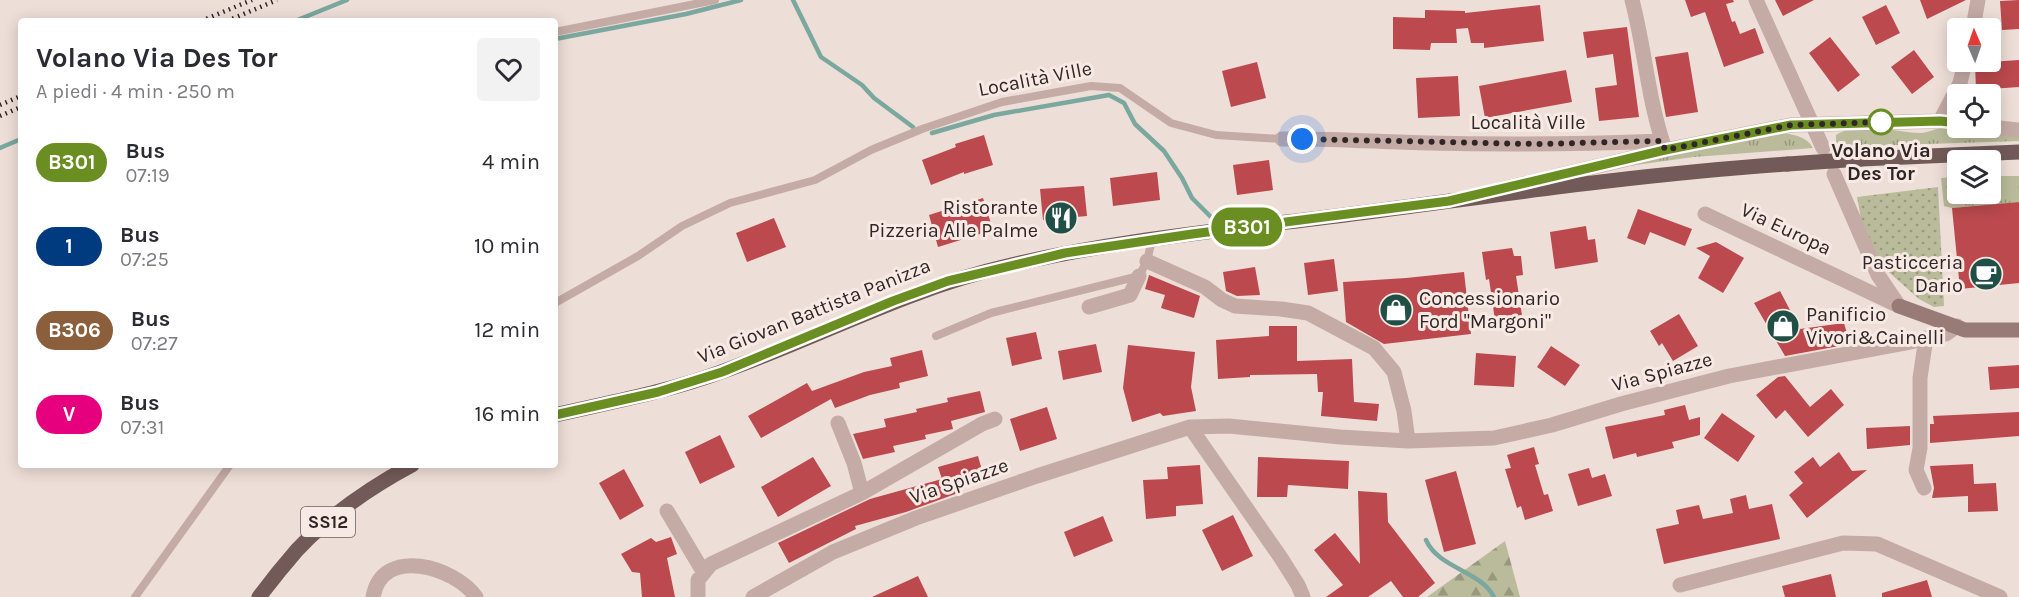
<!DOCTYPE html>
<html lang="it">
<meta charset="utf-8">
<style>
:root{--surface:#fff;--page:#f2f2f3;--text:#2b2b33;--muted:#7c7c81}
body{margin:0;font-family:Karla,sans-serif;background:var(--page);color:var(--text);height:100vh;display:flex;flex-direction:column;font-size:22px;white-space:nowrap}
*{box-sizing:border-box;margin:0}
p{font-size:20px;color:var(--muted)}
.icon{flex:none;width:33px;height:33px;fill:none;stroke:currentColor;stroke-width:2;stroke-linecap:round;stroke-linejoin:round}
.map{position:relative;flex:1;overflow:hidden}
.sheet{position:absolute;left:18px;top:18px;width:540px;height:450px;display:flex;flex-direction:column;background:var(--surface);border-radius:6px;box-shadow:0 3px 15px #0003}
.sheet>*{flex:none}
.badge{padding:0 12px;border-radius:20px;font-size:21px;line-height:39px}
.needle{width:39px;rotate:358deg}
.fabs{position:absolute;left:1947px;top:18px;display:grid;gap:12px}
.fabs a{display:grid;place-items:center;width:54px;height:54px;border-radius:6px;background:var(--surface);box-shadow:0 3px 15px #0003;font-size:30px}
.you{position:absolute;width:30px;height:30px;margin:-15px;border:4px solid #fff;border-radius:50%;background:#1a73e8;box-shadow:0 0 0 9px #1a73e833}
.map>.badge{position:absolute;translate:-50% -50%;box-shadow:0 0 0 3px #fff}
.round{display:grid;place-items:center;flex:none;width:63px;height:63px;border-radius:6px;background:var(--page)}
.headline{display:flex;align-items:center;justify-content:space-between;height:102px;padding:0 18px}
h1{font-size:28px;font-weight:700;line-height:45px}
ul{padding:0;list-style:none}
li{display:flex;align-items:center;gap:18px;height:84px;padding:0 18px}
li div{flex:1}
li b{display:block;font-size:22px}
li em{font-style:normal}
li .badge{min-width:66px;font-weight:700;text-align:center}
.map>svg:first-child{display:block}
.grass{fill:url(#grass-tufts)}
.forest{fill:url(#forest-firs)}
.park{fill:url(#park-dots)}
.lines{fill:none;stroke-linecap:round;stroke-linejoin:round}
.stream{stroke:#7aa89e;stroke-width:4.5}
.building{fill:#bb494d}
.lane{stroke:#c5aba5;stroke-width:8}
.street{stroke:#c5aba5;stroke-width:15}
.secondary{stroke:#987a77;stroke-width:15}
.primary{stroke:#725a58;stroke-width:15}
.rail{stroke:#312626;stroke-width:4.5;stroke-dasharray:1.5 4.5;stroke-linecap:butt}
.primary-bridge{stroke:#725a58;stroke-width:15}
.line-casing{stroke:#fff;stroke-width:14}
.line{stroke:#6b8e23;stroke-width:9}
.walk{stroke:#312626;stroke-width:6;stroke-dasharray:0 10.8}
.stop-dot{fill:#fff;stroke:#6b8e23;stroke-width:3}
.labels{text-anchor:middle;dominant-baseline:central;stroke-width:6;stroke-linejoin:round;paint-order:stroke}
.shield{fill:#f7e9e4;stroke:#6c605f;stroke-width:1.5}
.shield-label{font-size:18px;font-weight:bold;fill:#312626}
.street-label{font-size:20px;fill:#312626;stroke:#f7e9e4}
.stop-label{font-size:20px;font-weight:bold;fill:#312626;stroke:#f7e9e4}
.poi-label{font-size:20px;fill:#312626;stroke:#f7e9e4;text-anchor:end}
</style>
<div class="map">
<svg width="2019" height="597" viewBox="0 0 2019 597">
<defs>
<pattern id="grass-tufts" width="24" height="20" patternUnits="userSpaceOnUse" patternTransform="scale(1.5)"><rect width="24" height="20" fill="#b9bb9a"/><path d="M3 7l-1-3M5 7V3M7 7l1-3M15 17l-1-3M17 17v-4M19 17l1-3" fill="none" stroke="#97987d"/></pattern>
<pattern id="forest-firs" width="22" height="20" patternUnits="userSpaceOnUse" patternTransform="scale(1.5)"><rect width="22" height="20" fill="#b9bb9a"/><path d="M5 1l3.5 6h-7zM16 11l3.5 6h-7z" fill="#97987d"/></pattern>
<pattern id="park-dots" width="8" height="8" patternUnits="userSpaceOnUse" patternTransform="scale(1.5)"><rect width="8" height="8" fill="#b9bb9a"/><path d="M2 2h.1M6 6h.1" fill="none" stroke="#97987d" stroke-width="1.8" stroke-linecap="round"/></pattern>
</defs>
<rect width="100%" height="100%" fill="#eeded8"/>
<path class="grass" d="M 1945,127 L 2019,136 L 2019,141 L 1836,147 L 1836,135 C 1860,120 1896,133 1922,133 C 1930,132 1937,128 1945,127 Z
M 1784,133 C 1796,135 1807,137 1813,148 L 1694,157 L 1599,170 Z
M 1991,176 L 2019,176 L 2019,202 L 1952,208 L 1944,206 L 1941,178 L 1957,177 L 1958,194 L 1990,194 Z"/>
<path class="forest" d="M 1505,541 L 1520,597 L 1427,597 Z"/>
<path class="park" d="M 1938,187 L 1944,306 L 1934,307 L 1919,299 L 1882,266 L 1862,224 L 1857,197 Z"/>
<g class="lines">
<path class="stream" d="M 793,0 L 821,57 L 862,85 L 874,98 L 913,127
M 295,21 L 347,0
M 555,39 L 686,14 L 741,0
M 932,133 L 994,115 L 1109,95 L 1124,103 L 1135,124 L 1164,151 L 1182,178 L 1192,198 L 1212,218
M 0,148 L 21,139
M 1426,540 C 1439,569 1480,570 1494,597"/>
</g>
<path class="building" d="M 1685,0 L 1733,0 L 1734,2 L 1726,4 L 1732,22 L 1735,21 L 1740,34 L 1755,28 L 1764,53 L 1724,67 L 1705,12 L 1691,17 Z
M 1775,0 L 1814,0 L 1783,16 Z
M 1920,0 L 1966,0 L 1927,19 Z
M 2019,0 L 2019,29 L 2002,30 L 2000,1 Z
M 1540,5 L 1544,41 L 1484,48 L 1484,43 L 1471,43 L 1468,28 L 1456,29 L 1457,43 L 1431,43 L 1430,50 L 1393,49 L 1393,17 L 1425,18 L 1425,10 L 1465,11 L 1465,13 Z
M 1886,5 L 1900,33 L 1876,45 L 1862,17 Z
M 1627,27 L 1639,117 L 1599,121 L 1595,88 L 1617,85 L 1613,54 L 1587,58 L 1583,32 Z
M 1830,37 L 1860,75 L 1838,92 L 1809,53 Z
M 1914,50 L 1934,77 L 1912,94 L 1891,67 Z
M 1688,52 L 1698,112 L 1666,117 L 1655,57 Z
M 2019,60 L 2019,87 L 1976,90 L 1975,63 Z
M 1257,62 L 1266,98 L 1231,107 L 1222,71 Z
M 1566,70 L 1572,102 L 1485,118 L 1479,86 Z
M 1458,76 L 1460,116 L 1418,118 L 1416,78 Z
M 984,135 L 993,165 L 964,174 L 964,172 L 931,185 L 922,160 L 956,147 L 955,144 Z
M 1269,160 L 1273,190 L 1237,195 L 1233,165 Z
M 1157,172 L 1160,200 L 1113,206 L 1110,178 Z
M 1084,186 L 1087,216 L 1043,220 L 1040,189 Z
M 983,198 L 993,230 L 938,247 L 929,215 Z
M 2019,202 L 2019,283 L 1960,289 L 1952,208 Z
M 1638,209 L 1692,229 L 1685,246 L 1650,232 L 1645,245 L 1627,238 Z
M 774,218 L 786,247 L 747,262 L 736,233 Z
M 1586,226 L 1588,240 L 1595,239 L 1598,262 L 1555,269 L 1550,232 Z
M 1716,242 L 1744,258 L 1723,293 L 1698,278 L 1710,256 L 1696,248 Z
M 1512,248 L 1514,256 L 1521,256 L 1523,275 L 1516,276 L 1523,322 L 1496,327 L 1489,279 L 1486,280 L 1482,252 Z
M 1334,259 L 1338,291 L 1308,295 L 1304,263 Z
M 1255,267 L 1260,295 L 1237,296 L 1226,291 L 1223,272 Z
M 1464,272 L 1471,334 L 1384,344 L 1346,322 L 1343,282 L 1406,278 Z
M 1149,275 L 1200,296 L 1194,318 L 1161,308 L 1165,295 L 1145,289 Z
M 1780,291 L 1800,329 L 1844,323 L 1850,344 L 1785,356 L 1754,303 Z
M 1679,314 L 1698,346 L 1673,361 L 1662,343 L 1659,346 L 1650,331 Z
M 1269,326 L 1297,326 L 1297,361 L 1352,359 L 1354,402 L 1379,404 L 1377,421 L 1321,416 L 1323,392 L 1318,392 L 1317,374 L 1250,375 L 1250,377 L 1218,379 L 1216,340 L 1269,336 Z
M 1036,332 L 1042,359 L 1012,366 L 1006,338 Z
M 1096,344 L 1102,372 L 1063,380 L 1058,351 Z
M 1128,345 L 1195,352 L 1191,387 L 1196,411 L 1163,416 L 1160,413 L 1132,422 L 1123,388 Z
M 1551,346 L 1580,365 L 1565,386 L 1537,367 Z
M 922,350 L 928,376 L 899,383 L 900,388 L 870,395 L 835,408 L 831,399 L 761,438 L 748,416 L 807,383 L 812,391 L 864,372 L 892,366 L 890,358 Z
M 1476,353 L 1516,356 L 1514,387 L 1474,385 Z
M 2019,365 L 2019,388 L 1990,390 L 1988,367 Z
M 1785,376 L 1810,407 L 1831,389 L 1844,405 L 1808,437 L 1785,410 L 1776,419 L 1756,395 L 1778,377 Z
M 980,391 L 985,412 L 951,421 L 953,429 L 925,435 L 926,439 L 893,446 L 895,452 L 863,459 L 853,434 L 886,427 L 884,419 L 917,412 L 916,409 L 948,402 L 947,398 Z
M 1685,405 L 1689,420 L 1700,417 L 1700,435 L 1672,442 L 1674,448 L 1637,457 L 1636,453 L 1613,459 L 1605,427 L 1665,415 L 1664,410 Z
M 1047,407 L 1057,439 L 1020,451 L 1010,419 Z
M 2019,412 L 2019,436 L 1930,443 L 1930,424 L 1934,424 L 1933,416 Z
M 1722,413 L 1755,436 L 1738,462 L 1704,438 Z
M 1910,426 L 1910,445 L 1867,449 L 1866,428 Z
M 720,435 L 735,467 L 700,484 L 685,452 Z
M 1534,447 L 1539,464 L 1535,465 L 1544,495 L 1548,494 L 1553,511 L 1525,520 L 1521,506 L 1517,508 L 1505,469 L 1511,468 L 1507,455 Z
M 1839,452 L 1852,471 L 1867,470 L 1807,518 L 1789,495 L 1803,483 L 1794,472 L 1813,457 L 1820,467 Z
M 978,456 L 985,481 L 956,489 L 958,493 L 906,512 L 855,526 L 856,529 L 789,563 L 778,543 L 870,499 L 942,479 L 938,467 Z
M 813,457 L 831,486 L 778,517 L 761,487 Z
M 1258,457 L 1349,461 L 1348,489 L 1288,485 L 1287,497 L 1257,497 Z
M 1973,464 L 1974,484 L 1996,483 L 1998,511 L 1968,512 L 1968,496 L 1932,498 L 1934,488 L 1930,466 Z
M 1200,465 L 1203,504 L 1176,506 L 1176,516 L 1146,519 L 1143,480 L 1168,479 L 1167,467 Z
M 1589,468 L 1592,478 L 1605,474 L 1612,496 L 1578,506 L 1568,474 Z
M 624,469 L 644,506 L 620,520 L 599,483 Z
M 1456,471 L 1476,544 L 1444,552 L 1425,480 Z
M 1358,491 L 1387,493 L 1388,522 L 1435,583 L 1418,597 L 1403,597 L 1391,581 L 1368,597 L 1326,597 L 1343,585 L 1314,550 L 1335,533 L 1360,564 Z
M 1746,495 L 1749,509 L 1772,504 L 1780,539 L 1664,564 L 1656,529 L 1679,524 L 1676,510 L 1699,505 L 1703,519 L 1733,513 L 1730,499 Z
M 1233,515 L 1253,556 L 1222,571 L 1202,530 Z
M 1103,516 L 1113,541 L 1074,557 L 1064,532 Z
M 671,537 L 677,554 L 667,558 L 675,597 L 642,597 L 640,573 L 632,572 L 621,554 L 651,538 L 656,542 Z
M 1831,574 L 1836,597 L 1785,597 L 1782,586 Z
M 918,576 L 928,597 L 872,597 Z
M 1927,580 L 1932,597 L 1882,597 L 1882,593 Z"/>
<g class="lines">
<path class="lane" d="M 555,32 L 715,0
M 555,303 L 638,256 L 682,226 L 730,203 L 815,180 L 871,150 L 922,129 L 1002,102 L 1091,86 L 1120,88 L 1171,123 L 1216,135 L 1282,139
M 936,336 L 991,313 L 1139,276 L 1147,261 L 1152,240
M 135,597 L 230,465"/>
<path class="street" d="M 1632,0 C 1645,49 1648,101 1665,149
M 1756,0 L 1823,148
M 1973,28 L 1978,0
M 1940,121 L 1960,83 L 1965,62
M 1990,127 L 2019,130
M 1282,139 C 1332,138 1380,142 1429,143 C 1506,145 1584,144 1662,141
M 1834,174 L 1878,275 L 1899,306
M 1502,189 L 1665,150 L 1791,125 L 1940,121 L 1958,123
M 1705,214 L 1899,306
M 1147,261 L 1205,287 L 1222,300 L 1235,306 L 1281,309 L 1308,313 L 1374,348 L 1394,372 L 1404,411 L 1408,441
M 1089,307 L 1130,295 L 1139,276
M 838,423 L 854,463 L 862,493
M 1190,427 L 1281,558 L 1298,585 L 1303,597
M 1924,488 L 1916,470 L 1920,448 L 1920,378 L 1926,338
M 667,511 L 704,573
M 1680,585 L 1843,543 L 1877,544 L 2000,597
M 373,597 C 382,545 455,567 476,597
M 698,597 L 698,580 L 711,564 L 862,493 L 982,424 L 995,419
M 753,597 L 833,552 L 916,518 L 1037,476 L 1190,427 L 1229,426 L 1340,437 L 1408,441 L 1494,438 L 1552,425 L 1621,404 L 1729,376 L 1906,343 L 1946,334 L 1957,326"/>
<path class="secondary" d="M 1899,306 L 1965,330 L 2019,330"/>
<path class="primary" d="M 1861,159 L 2019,152
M 555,415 C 611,402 667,392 721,372 C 817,338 907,289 1007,266 C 1119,239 1237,229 1352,214 C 1497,195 1642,174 1788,164
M 259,597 C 271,581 284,565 297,550 C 329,516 371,487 412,465"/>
<path class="rail" d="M 201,21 L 252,0
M 227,21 L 277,0
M 0,105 L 21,96
M 0,116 L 21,107"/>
<path class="primary-bridge" d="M 1788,164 L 1861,159"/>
</g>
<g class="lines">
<defs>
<path id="line" d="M 555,415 L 658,392 L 722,372 L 893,301 L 948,281 L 1065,253 L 1192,234 L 1449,201 L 1665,150 L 1791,125 L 1940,121 L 1958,123"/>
</defs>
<use href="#line" class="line-casing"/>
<use href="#line" class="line"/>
<path class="walk" d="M 1302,139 L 1535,144 L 1662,141 L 1665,150 L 1791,125 L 1883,122 L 1881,122"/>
</g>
<defs>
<symbol id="restaurant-disc" viewBox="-11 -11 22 22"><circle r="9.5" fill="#1f4f45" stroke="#f7e9e4"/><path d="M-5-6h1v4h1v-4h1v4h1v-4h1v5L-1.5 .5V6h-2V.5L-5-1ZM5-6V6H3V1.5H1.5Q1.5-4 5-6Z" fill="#fff"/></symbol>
<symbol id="cafe-disc" viewBox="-11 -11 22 22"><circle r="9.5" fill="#1f4f45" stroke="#f7e9e4"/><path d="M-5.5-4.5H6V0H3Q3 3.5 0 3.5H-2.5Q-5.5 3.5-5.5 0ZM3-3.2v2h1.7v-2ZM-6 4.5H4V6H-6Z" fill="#fff"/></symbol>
<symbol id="shop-disc" viewBox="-11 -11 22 22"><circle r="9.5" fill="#1f4f45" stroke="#f7e9e4"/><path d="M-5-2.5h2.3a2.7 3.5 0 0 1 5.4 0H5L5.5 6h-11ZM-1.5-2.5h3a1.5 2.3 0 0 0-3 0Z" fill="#fff"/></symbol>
</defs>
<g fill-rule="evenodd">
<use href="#restaurant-disc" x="1042" y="199" width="38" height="38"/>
<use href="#cafe-disc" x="1967" y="255" width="38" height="38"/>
<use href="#shop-disc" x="1377" y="291" width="38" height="38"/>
<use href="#shop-disc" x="1764" y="307" width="38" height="38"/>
</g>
<circle class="stop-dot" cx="1881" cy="122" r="12"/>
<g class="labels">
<rect class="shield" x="301" y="507" width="54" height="30" rx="4.5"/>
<g class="shield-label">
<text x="328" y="522">SS12</text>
</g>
<g class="street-label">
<text transform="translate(1035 79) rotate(-11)">Località Ville</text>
<text x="1528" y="122">Località Ville</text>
<text transform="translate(1786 229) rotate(25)">Via Europa</text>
<text transform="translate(814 311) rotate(-22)">Via Giovan Battista Panizza</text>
<text transform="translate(1662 372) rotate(-15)">Via Spiazze</text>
<text transform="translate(959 481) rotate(-19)">Via Spiazze</text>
</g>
<g class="stop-label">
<text x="1881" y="150">Volano Via<tspan x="1881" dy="23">Des Tor</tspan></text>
</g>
<g class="poi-label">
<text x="1038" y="207">Ristorante<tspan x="1038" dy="23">Pizzeria Alle Palme</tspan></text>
<text x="1963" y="262">Pasticceria<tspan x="1963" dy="23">Dario</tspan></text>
<text x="1419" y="298" text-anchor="start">Concessionario<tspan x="1419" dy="23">Ford "Margoni"</tspan></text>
<text x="1806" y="314" text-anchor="start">Panificio<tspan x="1806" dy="23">Vivori&amp;Cainelli</tspan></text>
</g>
</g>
</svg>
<div class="fabs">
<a><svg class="needle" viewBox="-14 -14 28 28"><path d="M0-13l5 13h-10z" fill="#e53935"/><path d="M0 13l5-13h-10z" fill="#7c7c81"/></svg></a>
<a><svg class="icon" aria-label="locate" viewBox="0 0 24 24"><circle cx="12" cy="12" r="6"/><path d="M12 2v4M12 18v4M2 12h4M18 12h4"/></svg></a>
<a><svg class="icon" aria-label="layers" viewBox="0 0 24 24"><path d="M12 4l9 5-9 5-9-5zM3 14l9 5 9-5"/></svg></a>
</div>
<div class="you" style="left:1302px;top:139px"></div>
<b class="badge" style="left:1247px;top:227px;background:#6b8e23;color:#fff">B301</b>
<section class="sheet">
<div class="headline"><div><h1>Volano Via Des Tor</h1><p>A piedi · 4 min · 250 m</p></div><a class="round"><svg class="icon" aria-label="heart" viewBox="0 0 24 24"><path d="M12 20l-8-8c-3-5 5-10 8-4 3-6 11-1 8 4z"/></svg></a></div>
<ul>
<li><span class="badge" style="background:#6b8e23;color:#fff">B301</span><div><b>Bus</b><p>07:19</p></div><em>4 min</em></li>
<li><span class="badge" style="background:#003b80;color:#fff">1</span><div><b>Bus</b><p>07:25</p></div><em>10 min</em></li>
<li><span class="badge" style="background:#8b5e3c;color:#fff">B306</span><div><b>Bus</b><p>07:27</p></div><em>12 min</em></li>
<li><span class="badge" style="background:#e6007e;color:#fff">V</span><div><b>Bus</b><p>07:31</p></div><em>16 min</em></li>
</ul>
</section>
</div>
